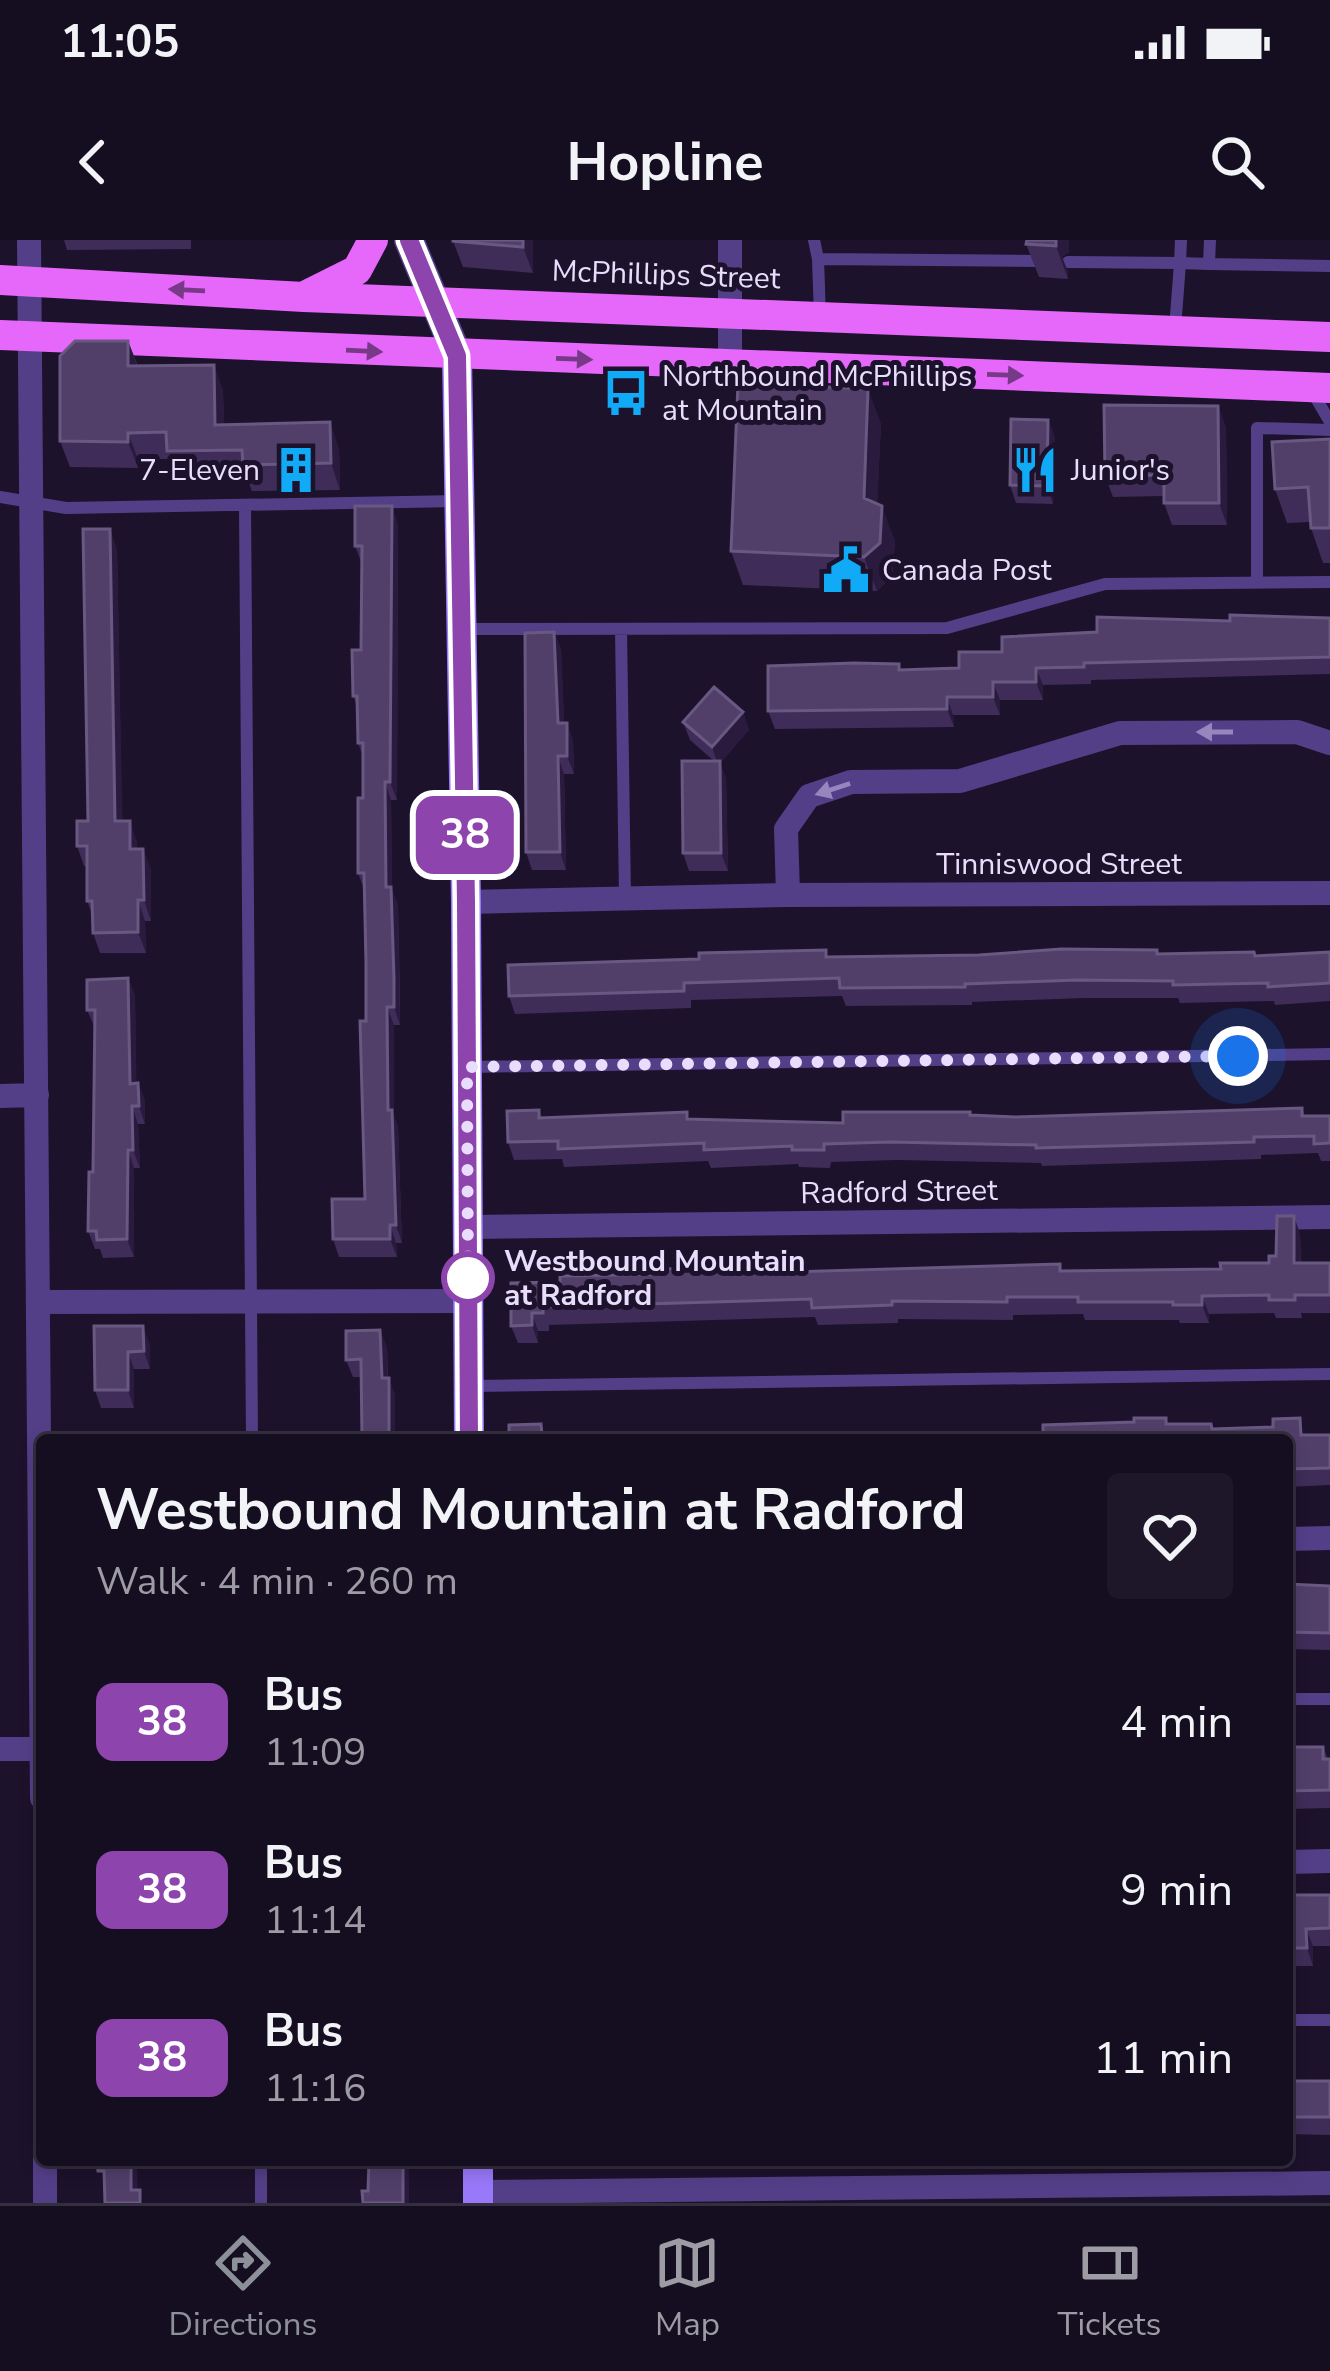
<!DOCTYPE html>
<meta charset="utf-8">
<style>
:root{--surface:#150e20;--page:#1e1729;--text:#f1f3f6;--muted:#9d9ca5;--line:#342e3e;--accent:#8c9099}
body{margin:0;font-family:"Nunito Sans",sans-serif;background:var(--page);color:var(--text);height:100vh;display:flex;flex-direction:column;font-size:45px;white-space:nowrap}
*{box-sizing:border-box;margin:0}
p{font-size:39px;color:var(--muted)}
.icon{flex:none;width:66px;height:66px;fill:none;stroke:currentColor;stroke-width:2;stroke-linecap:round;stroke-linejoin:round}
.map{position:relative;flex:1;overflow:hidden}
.details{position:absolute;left:36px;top:1194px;width:1257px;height:732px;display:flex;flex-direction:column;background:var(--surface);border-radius:12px;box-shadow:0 6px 18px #0003,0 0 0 3px var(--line)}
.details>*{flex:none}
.badge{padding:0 24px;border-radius:18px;font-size:42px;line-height:78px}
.you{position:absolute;width:60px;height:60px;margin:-30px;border:9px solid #fff;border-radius:50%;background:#1a73e8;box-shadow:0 0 0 18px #1a73e833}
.map>.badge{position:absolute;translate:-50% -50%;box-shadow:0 0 0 6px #fff}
.round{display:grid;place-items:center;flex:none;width:126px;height:126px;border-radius:12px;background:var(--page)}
.summary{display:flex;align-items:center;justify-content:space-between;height:204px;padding:0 60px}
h1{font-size:57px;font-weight:700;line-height:90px}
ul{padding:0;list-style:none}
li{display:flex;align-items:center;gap:36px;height:168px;padding:0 60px}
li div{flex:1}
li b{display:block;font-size:45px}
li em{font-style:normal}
li .badge{min-width:132px;font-weight:700;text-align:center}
.status{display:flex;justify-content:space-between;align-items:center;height:84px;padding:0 60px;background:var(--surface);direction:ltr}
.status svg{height:33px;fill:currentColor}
header{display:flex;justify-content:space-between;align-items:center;height:156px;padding:0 60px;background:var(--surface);font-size:54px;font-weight:700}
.dock{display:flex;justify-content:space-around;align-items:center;height:168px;border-top:3px solid var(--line);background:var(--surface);font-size:33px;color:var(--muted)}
.dock a{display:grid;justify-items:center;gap:6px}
.dock .selected{color:var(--accent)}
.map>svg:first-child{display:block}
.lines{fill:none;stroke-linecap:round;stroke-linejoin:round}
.service{stroke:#533f88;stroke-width:12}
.minor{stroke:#533f88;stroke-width:24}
.tertiary{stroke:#533f88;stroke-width:30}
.secondary{stroke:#9a78fa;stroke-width:30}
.primary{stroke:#e668fa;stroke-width:30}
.wall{fill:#3f2c58}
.shaded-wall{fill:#291a3e}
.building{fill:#513f69;stroke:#695881;stroke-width:3}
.oneway{fill:#773988}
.oneway2{fill:#9686bd}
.line-casing{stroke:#fff;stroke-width:27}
.line{stroke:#8e44ad;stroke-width:18}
.walk{stroke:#e9ddfe;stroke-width:12;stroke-dasharray:0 21.6}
.stop-dot{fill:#fff;stroke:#8e44ad;stroke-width:6}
.labels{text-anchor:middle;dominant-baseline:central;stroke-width:10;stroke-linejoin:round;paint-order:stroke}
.street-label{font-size:30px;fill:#e9ddfe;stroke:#1c122b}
.poi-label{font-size:30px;fill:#e9ddfe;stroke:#1c122b;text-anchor:start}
.stop-label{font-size:30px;font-weight:bold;fill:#e9ddfe;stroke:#1c122b;text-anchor:start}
</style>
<div class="status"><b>11:05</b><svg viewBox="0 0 49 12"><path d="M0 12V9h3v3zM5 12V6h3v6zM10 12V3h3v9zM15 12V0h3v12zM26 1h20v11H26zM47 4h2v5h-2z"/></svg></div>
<header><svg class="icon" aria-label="back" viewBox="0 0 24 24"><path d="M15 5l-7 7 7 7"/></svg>Hopline<svg class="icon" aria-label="search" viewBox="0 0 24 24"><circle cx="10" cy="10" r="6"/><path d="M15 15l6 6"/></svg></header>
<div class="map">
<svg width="1330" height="1963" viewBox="0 0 1330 1963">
<rect width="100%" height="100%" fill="#1c122b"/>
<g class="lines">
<path class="service" d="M 814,0 L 818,19
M 1068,22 L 1180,23 L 1181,0
M 1209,24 L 1330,26
M 820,77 L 818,19 L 1039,21
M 1175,89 L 1180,23 L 1209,24 L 1210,0
M 1313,153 L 1330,182
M 0,257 L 66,268 L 459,261
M 245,265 L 252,1200
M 1257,342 L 1257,188 L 1330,190
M 462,389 L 947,388 L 1105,344 L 1330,342
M 621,389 L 625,657
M 468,827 L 1330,814
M 470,1146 L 1330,1134
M 1287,1459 L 1330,1459
M 1287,1780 L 1330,1780
M 261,1920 L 261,1963"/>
<path class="minor" d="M 29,0 L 42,1558
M 730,0 L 730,123
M 788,655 L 786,589 L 809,556 L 851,542 L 960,541 L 1120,493 L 1297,492 L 1330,503
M 466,662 L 788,655 L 1330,653
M 0,856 L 37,855
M 469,987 L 1330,977
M 38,1062 L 469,1061
M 1287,1299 L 1330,1298
M 0,1509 L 42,1509
M 1287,1622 L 1330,1621
M 45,1920 L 45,1963
M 478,1952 L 1330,1943"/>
<path class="tertiary" d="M 409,0 L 457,115"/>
<path class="secondary" d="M 457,115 L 466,662 L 469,1200
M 478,1920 L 478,1963"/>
<path class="primary" d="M 0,40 L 304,57 L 1330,97
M 307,55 L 357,30 L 373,0
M 0,95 L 1330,148"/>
</g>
<path class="wall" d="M 64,0 L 191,0 L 191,9 L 67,10 Z
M 533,0 L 533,33 L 463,27 L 453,1 Z
M 1069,0 L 1069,12 L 1062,17 L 1068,32 L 1068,39 L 1039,37 L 1026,4 Z
M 128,101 L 138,126 L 214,125 L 223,152 L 224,184 L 339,208 L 340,250 L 252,251 L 246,236 L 176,237 L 170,219 L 138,219 L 138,228 L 70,227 L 60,201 Z
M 1218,166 L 1226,188 L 1227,285 L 1172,285 L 1164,263 L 1164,256 L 1113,257 L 1105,236 Z
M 1048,180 L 1055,198 L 1053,264 L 1016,263 L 1010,245 Z
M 881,183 L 877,264 L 895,301 L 892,337 L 877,351 L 743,345 L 731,311 Z
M 1330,199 L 1330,323 L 1323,323 L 1311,288 L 1310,282 L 1287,283 L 1275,249 Z
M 398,284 L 397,560 L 391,560 L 392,650 L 398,665 L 400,756 L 400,785 L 394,785 L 394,876 L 398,887 L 402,1003 L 396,1003 L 397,1017 L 339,1017 L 333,999 L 365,959 L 366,781 L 364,649 L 358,633 L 363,558 L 363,517 L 358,503 L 358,469 L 353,456 L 361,410 L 362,324 L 355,306 Z
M 117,309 L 122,581 L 137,602 L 137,609 L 143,609 L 151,630 L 151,681 L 145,681 L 146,713 L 100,713 L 93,693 L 92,674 L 87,661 L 87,626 L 84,626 L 77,606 L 88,581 Z
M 1330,378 L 1330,434 L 1091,440 L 1091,444 L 1043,445 L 1043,460 L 1000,460 L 1000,475 L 953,475 L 954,487 L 775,489 L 768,471 L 901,430 L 959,428 L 1002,412 L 1097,392 L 1230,381 Z
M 554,392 L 561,410 L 564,483 L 567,483 L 573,501 L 574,534 L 564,534 L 566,630 L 532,630 L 526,612 Z
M 743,472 L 749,490 L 720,523 L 726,539 L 728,631 L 689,631 L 683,613 L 714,521 L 690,500 L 683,482 Z
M 826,710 L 828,717 L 979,715 L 1157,710 L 1159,714 L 1254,712 L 1256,716 L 1330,712 L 1330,761 L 1275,765 L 1274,761 L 1180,763 L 1178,758 L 1085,758 L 972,762 L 972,765 L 846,766 L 842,756 L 691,760 L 691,768 L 515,774 L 509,756 L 699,719 Z
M 128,738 L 135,756 L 136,843 L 138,843 L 145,861 L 145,884 L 138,884 L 140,928 L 134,928 L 134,1017 L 103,1018 L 100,1009 L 95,1009 L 88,991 L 93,932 L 95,788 L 87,770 Z
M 1302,868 L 1305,876 L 1330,876 L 1330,921 L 1321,921 L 1318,913 L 1261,915 L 1261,919 L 1042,926 L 1041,923 L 897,920 L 831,922 L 830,928 L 799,927 L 798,924 L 711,928 L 708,921 L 564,927 L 562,919 L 514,920 L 508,902 L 539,870 L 542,878 L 843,883 L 971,875 L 1015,877 Z
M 1300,994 L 1301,1023 L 1330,1023 L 1330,1073 L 1301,1073 L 1302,1078 L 1276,1078 L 1274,1073 L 1209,1074 L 1209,1083 L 1180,1083 L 1179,1080 L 1085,1080 L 1083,1074 L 1013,1075 L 1013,1080 L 898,1079 L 898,1083 L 818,1085 L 815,1077 L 549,1085 L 549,1091 L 538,1091 L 538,1103 L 518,1103 L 511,1086 L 560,1042 L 789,1026 L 792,1032 L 1060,1024 L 1062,1031 L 1221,1029 L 1269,1023 Z
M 94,1086 L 150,1104 L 150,1129 L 134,1129 L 134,1168 L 101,1168 L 95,1150 Z
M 380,1090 L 387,1108 L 388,1138 L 395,1155 L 395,1200 L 362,1200 L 361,1137 L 353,1137 L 346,1120 Z
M 1166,1178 L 1168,1184 L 1211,1184 L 1213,1189 L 1330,1195 L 1330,1245 L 1287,1247 L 1287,1200 L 1134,1182 Z
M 1287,1344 L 1330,1346 L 1330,1410 L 1287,1409 Z
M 1287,1507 L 1323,1507 L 1328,1519 L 1330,1519 L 1330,1568 L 1287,1569 Z
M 1287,1655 L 1330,1655 L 1330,1706 L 1313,1706 L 1313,1726 L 1288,1726 Z
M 1287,1841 L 1330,1841 L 1330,1895 L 1287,1894 Z"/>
<path class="shaded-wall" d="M 523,0 L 533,0 L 533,33 L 523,7 Z
M 1049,0 L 1069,0 L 1069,12 L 1062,17 L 1068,32 L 1068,39 L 1056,6 Z
M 128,101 L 138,128 L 128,126 Z
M 214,125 L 223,152 L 225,211 L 215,185 Z
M 868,149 L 881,183 L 876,292 L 864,258 Z
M 1218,166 L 1226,188 L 1227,285 L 1219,263 Z
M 1048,180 L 1055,198 L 1053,264 L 1047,246 Z
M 330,182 L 339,208 L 340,250 L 331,223 Z
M 128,193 L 138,219 L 138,228 L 128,202 Z
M 392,266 L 398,284 L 397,560 L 390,542 Z
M 882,266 L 895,301 L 892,337 L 877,351 L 864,317 Z
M 110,289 L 117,309 L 123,601 L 115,581 Z
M 554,392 L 561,410 L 565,501 L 558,483 Z
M 1036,428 L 1043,445 L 1043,460 L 1036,442 Z
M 993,442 L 1000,460 L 1000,475 L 993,457 Z
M 947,457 L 953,475 L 954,487 L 947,469 Z
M 743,472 L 749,490 L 720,523 L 726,539 L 728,631 L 721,613 L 718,525 L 712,507 Z
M 567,483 L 573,501 L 574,534 L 567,516 Z
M 558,516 L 564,534 L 566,630 L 560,612 Z
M 385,542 L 391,560 L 392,650 L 398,665 L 400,785 L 394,767 L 386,647 Z
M 130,581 L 137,602 L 137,630 L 130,609 Z
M 143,609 L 151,630 L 151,681 L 144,660 Z
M 138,660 L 145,681 L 146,713 L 138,692 Z
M 128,738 L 135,756 L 137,861 L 130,844 Z
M 387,767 L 394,785 L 394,876 L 398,887 L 402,1003 L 396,985 L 388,870 Z
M 138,843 L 145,861 L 145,884 L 139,866 Z
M 132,866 L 138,884 L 140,928 L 133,910 Z
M 128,910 L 134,928 L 134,1017 L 127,999 Z
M 1294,976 L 1300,994 L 1301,1041 L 1294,1023 Z
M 390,985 L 396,1003 L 397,1017 L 390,999 Z
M 1202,1056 L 1209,1074 L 1209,1083 L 1202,1065 Z
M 532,1073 L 538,1091 L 538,1103 L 532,1085 Z
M 143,1086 L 150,1104 L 150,1129 L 144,1111 Z
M 380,1090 L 387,1108 L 388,1155 L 382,1138 Z
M 128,1112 L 134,1129 L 134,1168 L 128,1150 Z
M 389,1138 L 395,1155 L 395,1200 L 389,1200 Z
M 1306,1689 L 1313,1706 L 1313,1726 L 1307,1708 Z
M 131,1920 L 137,1920 L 138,1963 L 131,1950 Z
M 403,1920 L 409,1920 L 409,1963 L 403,1963 Z"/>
<path class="building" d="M 523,0 L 523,7 L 453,1 L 453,0 Z
M 1027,0 L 1056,0 L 1056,6 L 1026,4 Z
M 75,101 L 128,101 L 128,126 L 214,125 L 215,185 L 330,182 L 331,223 L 243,225 L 242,210 L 167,211 L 166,192 L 128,193 L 128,202 L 60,201 L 60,116 Z
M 738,143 L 868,149 L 864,258 L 882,266 L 880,303 L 864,317 L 731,311 Z
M 1104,165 L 1218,166 L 1219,263 L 1164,263 L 1164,235 L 1105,236 Z
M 1011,179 L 1048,180 L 1047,246 L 1010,245 Z
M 1330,199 L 1330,288 L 1311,288 L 1308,247 L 1275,249 L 1272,202 Z
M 355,266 L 392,266 L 390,542 L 385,542 L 386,647 L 391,647 L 394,738 L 394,767 L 387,767 L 388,870 L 392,870 L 396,985 L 390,985 L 390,999 L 333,999 L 332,959 L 365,959 L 360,781 L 366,781 L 366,723 L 364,633 L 358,633 L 358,558 L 363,558 L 363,503 L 358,503 L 357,456 L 353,456 L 352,410 L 361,410 L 362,306 L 355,306 Z
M 83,289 L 110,289 L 115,581 L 130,581 L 130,609 L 143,609 L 144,660 L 138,660 L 138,692 L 93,693 L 92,661 L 87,661 L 87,606 L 77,606 L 77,581 L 88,581 Z
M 1230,375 L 1330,378 L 1330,417 L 1084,423 L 1084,427 L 1036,428 L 1036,442 L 993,442 L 993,457 L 947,457 L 947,469 L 768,471 L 768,426 L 854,423 L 899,424 L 899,430 L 959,428 L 959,412 L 1002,412 L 1002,397 L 1097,392 L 1097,377 L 1230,381 Z
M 554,392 L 558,483 L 567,483 L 567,516 L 558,516 L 560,612 L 526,612 L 525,393 Z
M 714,447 L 743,472 L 712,507 L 683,482 Z
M 682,521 L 720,521 L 721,613 L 683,613 Z
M 1061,709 L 1157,710 L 1157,714 L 1254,712 L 1255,716 L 1330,712 L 1330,743 L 1268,747 L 1268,743 L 1173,745 L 1173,741 L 1078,740 L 965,744 L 965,747 L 840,748 L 839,738 L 684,743 L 684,751 L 509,756 L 508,725 L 699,719 L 699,713 L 826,710 L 826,717 L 979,715 Z
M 128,738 L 130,844 L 138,843 L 139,866 L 132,866 L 133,910 L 128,910 L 127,999 L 97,1000 L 96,991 L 88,991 L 89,932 L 93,932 L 95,770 L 87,770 L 87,740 Z
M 1302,868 L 1302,876 L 1330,876 L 1330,903 L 1314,904 L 1314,896 L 1254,897 L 1254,902 L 1036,908 L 1036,905 L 890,902 L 824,904 L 824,910 L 792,910 L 792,906 L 704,910 L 704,903 L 558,909 L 558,901 L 508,902 L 507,871 L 539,870 L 539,878 L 687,872 L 687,879 L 843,883 L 843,872 L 970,872 L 970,875 L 1015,877 Z
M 1277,976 L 1294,976 L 1294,1023 L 1330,1023 L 1330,1055 L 1295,1055 L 1295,1060 L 1269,1060 L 1269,1055 L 1202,1056 L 1202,1065 L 1173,1065 L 1173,1062 L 1078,1062 L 1078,1057 L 1007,1057 L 1007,1062 L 892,1061 L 892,1065 L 812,1068 L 811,1059 L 543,1067 L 543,1073 L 532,1073 L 532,1085 L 511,1086 L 511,1043 L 560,1042 L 560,1036 L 663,1034 L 662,1029 L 761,1026 L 789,1026 L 789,1032 L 1060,1024 L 1060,1031 L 1221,1029 L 1220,1023 L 1269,1023 L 1269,1016 L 1276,1016 Z
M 94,1086 L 143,1086 L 144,1111 L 128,1112 L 128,1150 L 95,1150 Z
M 380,1090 L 382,1138 L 389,1138 L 389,1200 L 362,1200 L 361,1119 L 346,1120 L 346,1091 Z
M 1134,1178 L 1166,1178 L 1166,1184 L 1211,1184 L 1212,1189 L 1273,1187 L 1273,1179 L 1300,1178 L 1301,1195 L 1330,1195 L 1330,1228 L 1287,1229 L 1287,1200 L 1043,1200 L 1043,1185 L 1134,1182 Z
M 541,1184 L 542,1195 L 685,1193 L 685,1199 L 836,1196 L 836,1200 L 509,1200 L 509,1185 Z
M 132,1193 L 132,1200 L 95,1200 L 95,1194 Z
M 1287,1344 L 1330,1346 L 1330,1393 L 1287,1392 Z
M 1287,1507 L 1323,1507 L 1323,1519 L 1330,1519 L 1330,1550 L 1287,1551 Z
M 1287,1655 L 1330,1655 L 1330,1688 L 1306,1689 L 1307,1708 L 1287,1708 Z
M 1287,1841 L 1330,1841 L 1330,1877 L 1287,1877 Z
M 97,1920 L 131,1920 L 131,1950 L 140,1950 L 140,1963 L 105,1963 L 104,1931 L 98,1931 Z
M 369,1920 L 403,1920 L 403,1963 L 363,1963 L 362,1951 L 368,1951 Z"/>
<defs><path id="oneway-solid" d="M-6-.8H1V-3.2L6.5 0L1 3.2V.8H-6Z" transform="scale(3)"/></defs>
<g class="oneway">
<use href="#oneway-solid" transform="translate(187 50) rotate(-177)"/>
<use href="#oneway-solid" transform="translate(364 111) rotate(3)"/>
<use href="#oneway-solid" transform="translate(574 119) rotate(2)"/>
<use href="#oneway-solid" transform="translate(1005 135) rotate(2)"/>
</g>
<g class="oneway2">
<use href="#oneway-solid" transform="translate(1215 492) rotate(180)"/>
<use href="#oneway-solid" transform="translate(833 549) rotate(162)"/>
</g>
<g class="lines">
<defs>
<path id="line" d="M 409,0 L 457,116 L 466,662 L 469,1200"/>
</defs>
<use href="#line" class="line-casing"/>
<use href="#line" class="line"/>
<path class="walk" d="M 468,1038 L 467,827 L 1238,816"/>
</g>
<defs>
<symbol id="bus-bare" viewBox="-9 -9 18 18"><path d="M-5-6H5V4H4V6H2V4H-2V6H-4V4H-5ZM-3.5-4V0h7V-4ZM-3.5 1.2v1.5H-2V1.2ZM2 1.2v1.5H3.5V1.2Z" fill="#10aaf7" stroke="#1c122b" stroke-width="2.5" paint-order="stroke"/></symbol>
<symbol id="building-bare" viewBox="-9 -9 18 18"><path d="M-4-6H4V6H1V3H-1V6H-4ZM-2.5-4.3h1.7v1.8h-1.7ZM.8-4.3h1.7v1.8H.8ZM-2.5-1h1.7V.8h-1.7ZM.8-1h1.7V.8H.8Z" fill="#10aaf7" stroke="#1c122b" stroke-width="2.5" paint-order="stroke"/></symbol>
<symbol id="restaurant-bare" viewBox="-9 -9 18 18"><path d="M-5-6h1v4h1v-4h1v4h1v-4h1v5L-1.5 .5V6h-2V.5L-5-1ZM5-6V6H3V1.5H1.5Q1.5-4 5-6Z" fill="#10aaf7" stroke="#1c122b" stroke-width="2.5" paint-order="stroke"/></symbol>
<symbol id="civic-bare" viewBox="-9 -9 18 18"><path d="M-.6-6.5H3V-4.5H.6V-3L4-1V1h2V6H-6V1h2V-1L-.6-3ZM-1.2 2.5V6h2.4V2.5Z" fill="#10aaf7" stroke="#1c122b" stroke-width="2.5" paint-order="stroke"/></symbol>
</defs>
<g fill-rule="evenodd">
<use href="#bus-bare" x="593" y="120" width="66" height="66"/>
<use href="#building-bare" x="263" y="197" width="66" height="66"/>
<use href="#restaurant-bare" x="1002" y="197" width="66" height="66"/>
<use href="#civic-bare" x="813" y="297" width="66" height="66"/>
</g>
<circle class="stop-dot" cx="468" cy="1038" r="24"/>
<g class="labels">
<g class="street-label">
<text transform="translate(666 35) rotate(2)">McPhillips Street</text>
<text x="1059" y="624">Tinniswood Street</text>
<text transform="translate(899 952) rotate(-1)">Radford Street</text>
</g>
<g class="poi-label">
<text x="662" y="136">Northbound McPhillips<tspan x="662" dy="34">at Mountain</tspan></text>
<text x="260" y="230" text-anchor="end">7-Eleven</text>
<text x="1071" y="230">Junior's</text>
<text x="882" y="330">Canada Post</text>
</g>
<g class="stop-label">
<text x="504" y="1021">Westbound Mountain<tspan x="504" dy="34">at Radford</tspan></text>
</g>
</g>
</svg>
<div class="you" style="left:1238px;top:816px"></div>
<b class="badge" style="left:465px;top:595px;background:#8e44ad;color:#fff">38</b>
<section class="details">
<div class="summary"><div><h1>Westbound Mountain at Radford</h1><p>Walk · 4 min · 260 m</p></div><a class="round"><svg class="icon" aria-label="heart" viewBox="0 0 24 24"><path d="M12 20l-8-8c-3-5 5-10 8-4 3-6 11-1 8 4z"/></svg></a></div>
<ul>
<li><span class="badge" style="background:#8e44ad;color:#fff">38</span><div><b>Bus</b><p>11:09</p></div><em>4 min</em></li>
<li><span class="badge" style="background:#8e44ad;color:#fff">38</span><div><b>Bus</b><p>11:14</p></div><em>9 min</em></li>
<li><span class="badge" style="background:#8e44ad;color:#fff">38</span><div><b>Bus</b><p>11:16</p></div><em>11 min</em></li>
</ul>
</section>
</div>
<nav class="dock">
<a class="selected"><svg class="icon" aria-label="directions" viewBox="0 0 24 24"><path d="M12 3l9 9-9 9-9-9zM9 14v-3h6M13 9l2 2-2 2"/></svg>Directions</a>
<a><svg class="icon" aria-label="map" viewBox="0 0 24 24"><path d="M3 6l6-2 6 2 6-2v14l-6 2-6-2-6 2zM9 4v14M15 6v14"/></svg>Map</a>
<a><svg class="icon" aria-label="tickets" viewBox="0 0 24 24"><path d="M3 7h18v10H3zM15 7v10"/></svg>Tickets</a>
</nav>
